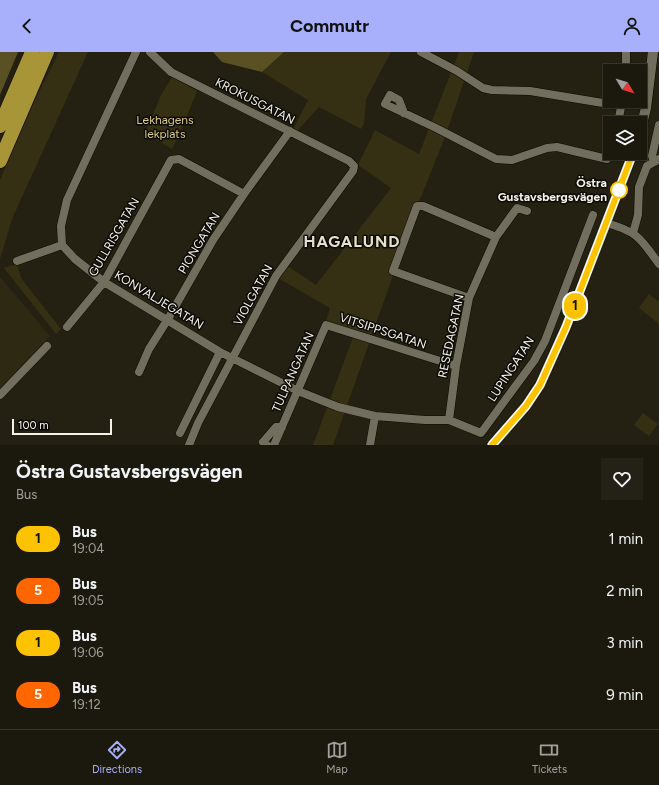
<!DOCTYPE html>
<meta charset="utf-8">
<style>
:root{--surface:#1b190e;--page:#242217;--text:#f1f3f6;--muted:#a0a09e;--line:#39382e;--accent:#a8b0fc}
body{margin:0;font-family:Figtree,sans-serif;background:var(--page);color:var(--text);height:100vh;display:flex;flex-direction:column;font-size:15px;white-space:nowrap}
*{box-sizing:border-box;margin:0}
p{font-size:13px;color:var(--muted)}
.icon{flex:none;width:22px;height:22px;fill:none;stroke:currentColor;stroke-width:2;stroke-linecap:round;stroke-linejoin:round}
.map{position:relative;height:393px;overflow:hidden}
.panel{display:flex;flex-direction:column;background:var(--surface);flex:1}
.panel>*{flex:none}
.badge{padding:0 8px;border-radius:13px;font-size:14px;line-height:26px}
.needle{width:26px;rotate:128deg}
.tools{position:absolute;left:603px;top:12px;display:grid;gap:8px}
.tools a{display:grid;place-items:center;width:44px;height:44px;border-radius:0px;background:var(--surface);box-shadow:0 1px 3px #0004,0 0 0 1px var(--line);font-size:20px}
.scale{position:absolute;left:12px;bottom:10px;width:100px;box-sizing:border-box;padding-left:4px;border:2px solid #f6f4ea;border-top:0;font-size:11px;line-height:14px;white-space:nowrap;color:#f6f4ea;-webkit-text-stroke:3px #0c0a05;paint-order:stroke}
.map>.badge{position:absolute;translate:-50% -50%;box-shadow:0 0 0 2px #fff}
.round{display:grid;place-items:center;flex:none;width:42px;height:42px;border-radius:0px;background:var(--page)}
.headline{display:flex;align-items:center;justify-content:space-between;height:68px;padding:0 16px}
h1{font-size:19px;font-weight:700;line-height:30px}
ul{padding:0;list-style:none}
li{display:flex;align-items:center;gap:12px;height:52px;padding:0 16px}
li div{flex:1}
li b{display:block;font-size:15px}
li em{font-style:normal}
li .badge{min-width:44px;font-weight:700;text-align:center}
header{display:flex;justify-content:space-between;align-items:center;height:52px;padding:0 16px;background:var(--accent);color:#111;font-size:18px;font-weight:700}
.menu{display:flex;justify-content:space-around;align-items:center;height:56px;border-top:1px solid var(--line);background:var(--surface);font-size:11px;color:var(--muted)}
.menu a{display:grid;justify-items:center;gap:2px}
.menu .current{color:var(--accent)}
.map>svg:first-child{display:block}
.built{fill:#2e2913}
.green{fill:#352f13}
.forest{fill:#595024}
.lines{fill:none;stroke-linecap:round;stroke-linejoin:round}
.minor-casing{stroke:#0d0a01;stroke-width:9}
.tertiary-casing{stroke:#0d0a01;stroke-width:11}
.motorway-casing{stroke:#0d0a01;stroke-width:15}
.minor{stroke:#726e5d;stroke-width:8}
.tertiary{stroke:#726e5d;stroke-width:10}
.motorway{stroke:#a89537;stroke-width:14}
.line-casing{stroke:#fff;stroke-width:9}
.line{stroke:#fdc300;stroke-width:6}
.stop-dot{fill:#fff;stroke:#fdc300;stroke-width:2}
.labels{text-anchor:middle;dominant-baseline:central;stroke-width:3;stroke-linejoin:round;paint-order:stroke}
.street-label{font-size:12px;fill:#f6f4ea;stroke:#0c0a05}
.park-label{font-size:12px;fill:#dacb83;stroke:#0c0a05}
.stop-label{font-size:12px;font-weight:bold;fill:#f6f4ea;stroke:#0c0a05;text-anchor:end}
.district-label{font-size:16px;font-weight:bold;letter-spacing:1px;fill:#e5e1ce;stroke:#0c0a05}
</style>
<header><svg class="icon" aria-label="back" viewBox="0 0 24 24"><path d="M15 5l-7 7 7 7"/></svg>Commutr<svg class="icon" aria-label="person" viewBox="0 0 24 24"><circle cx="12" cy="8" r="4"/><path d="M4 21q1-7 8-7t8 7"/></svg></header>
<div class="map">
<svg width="659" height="393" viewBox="0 0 659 393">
<rect width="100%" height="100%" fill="#242112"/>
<path class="built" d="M 0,225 L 50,284 L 0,336 Z"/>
<path class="green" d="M 59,0 L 88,0 L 12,167 L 0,207 L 0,128 L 36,46 Z
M 284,0 L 391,0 L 366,47 L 364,72 L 361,77 L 319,55 L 298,78 L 293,78 L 308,48 L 262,20 Z
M 459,0 L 474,0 L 445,85 L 419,150 L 333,393 L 313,393 L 355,280 L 326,270 L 330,256 L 278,226 L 286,213 L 316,233 L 391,136 L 358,113 L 375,78 L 419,102 Z
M 172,25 L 197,39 L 184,71 L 172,97 L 145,81 L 161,43 Z
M 17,212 L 21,226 L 61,277 L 56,282 L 4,216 Z
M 649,242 L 659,250 L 659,272 L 639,256 Z
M 643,361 L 658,372 L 649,384 L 634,373 Z"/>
<path class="forest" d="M 0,0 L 18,0 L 0,43 Z
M 213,0 L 284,0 L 262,20 L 222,10 Z"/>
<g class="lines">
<defs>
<path id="minor" d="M 136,0 L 67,148 L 61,174 L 62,193 L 75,207 L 104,230 L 220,300 L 298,339 L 338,355 L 375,364 L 425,368 L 449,368 L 481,381 L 534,309 L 545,289 L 593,163
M 150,0 L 171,20 L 349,109 L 354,114 L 353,119 L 276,224 L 198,371 L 189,393
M 421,0 L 457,19 L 483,36 L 492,38 L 530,39 L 621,54
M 626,19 L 626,0
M 404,61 L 399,48 L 390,43 L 385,52 L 436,76 L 496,107 L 512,108 L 547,96 L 557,95 L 607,107 L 610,99
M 618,71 L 622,50
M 654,110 L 652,104 L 659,73
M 606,171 C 637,179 641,187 659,212
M 633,181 L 638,163 L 639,135 L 647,114 L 659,107
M 17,209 L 62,193
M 469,246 L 393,219 L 417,154 L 423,154 L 496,185
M 67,275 L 104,230 L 171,108 L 179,107 L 244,142
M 139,320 L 149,297 L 168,267 L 213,188 L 244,142 L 290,79
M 0,343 L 47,294
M 449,368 L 456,314 L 469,246 L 496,185 L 517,156 L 527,159
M 180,381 L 220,300
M 267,393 L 263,390 L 276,375 L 282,375
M 274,393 L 326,273 L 456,314
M 370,393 L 375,364"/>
<path id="tertiary" d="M 640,80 L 646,56 L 653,0
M 492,393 L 526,354 L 540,333 L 566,275 L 633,101"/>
<path id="motorway" d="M 0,74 L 32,0
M 0,109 L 47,0"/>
</defs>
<use href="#minor" class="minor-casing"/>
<use href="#tertiary" class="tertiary-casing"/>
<use href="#motorway" class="motorway-casing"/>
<use href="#minor" class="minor"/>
<use href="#tertiary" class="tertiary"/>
<use href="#motorway" class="motorway"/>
</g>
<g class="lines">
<defs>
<path id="line" d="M 492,393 L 526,354 L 540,333 L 566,275 L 633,101"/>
</defs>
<use href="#line" class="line-casing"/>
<use href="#line" class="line"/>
</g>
<circle class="stop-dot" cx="619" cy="138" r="8"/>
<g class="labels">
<g class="street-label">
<text transform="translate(255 49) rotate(27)">KROKUSGATAN</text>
<text transform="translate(114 185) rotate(-60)">GULLRISGATAN</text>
<text transform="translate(199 191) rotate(-59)">PIONGATAN</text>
<text transform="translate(253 243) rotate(-61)">VIOLGATAN</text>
<text transform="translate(159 248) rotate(31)">KONVALJEGATAN</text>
<text transform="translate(383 279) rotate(18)">VITSIPPSGATAN</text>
<text transform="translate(451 284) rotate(-78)">RESEDAGATAN</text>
<text transform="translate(511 317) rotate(-57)">LUPINGATAN</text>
<text transform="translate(293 320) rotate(-66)">TULPANGATAN</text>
</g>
<g class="park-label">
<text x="165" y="68">Lekhagens<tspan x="165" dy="14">lekplats</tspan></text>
</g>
<g class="stop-label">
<text x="607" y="131">Östra<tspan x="607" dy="14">Gustavsbergsvägen</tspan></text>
</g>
<g class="district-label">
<text x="352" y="189">HAGALUND</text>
</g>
</g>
</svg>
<div class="tools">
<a><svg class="needle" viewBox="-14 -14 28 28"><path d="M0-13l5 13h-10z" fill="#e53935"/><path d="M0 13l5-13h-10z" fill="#a0a09e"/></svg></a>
<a><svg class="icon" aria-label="layers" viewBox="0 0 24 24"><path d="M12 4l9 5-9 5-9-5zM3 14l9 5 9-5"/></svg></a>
</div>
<div class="scale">100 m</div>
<b class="badge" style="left:575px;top:254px;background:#fdc300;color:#111">1</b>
</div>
<section class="panel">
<div class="headline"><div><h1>Östra Gustavsbergsvägen</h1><p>Bus</p></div><a class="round"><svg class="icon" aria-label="heart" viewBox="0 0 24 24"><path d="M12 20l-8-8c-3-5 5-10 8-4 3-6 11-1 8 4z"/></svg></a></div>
<ul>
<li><span class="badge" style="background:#fdc300;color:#111">1</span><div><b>Bus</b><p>19:04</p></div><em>1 min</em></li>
<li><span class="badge" style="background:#f60;color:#fff">5</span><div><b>Bus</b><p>19:05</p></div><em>2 min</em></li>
<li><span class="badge" style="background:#fdc300;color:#111">1</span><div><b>Bus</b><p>19:06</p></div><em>3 min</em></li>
<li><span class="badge" style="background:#f60;color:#fff">5</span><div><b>Bus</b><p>19:12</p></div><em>9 min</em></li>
</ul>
</section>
<nav class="menu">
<a class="current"><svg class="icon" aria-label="directions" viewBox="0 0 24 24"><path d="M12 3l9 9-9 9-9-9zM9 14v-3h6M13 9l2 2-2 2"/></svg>Directions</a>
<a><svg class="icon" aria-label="map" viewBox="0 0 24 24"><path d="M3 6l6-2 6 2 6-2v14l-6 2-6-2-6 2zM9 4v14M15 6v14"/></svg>Map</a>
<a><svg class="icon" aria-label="tickets" viewBox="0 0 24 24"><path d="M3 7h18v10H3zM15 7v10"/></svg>Tickets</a>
</nav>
